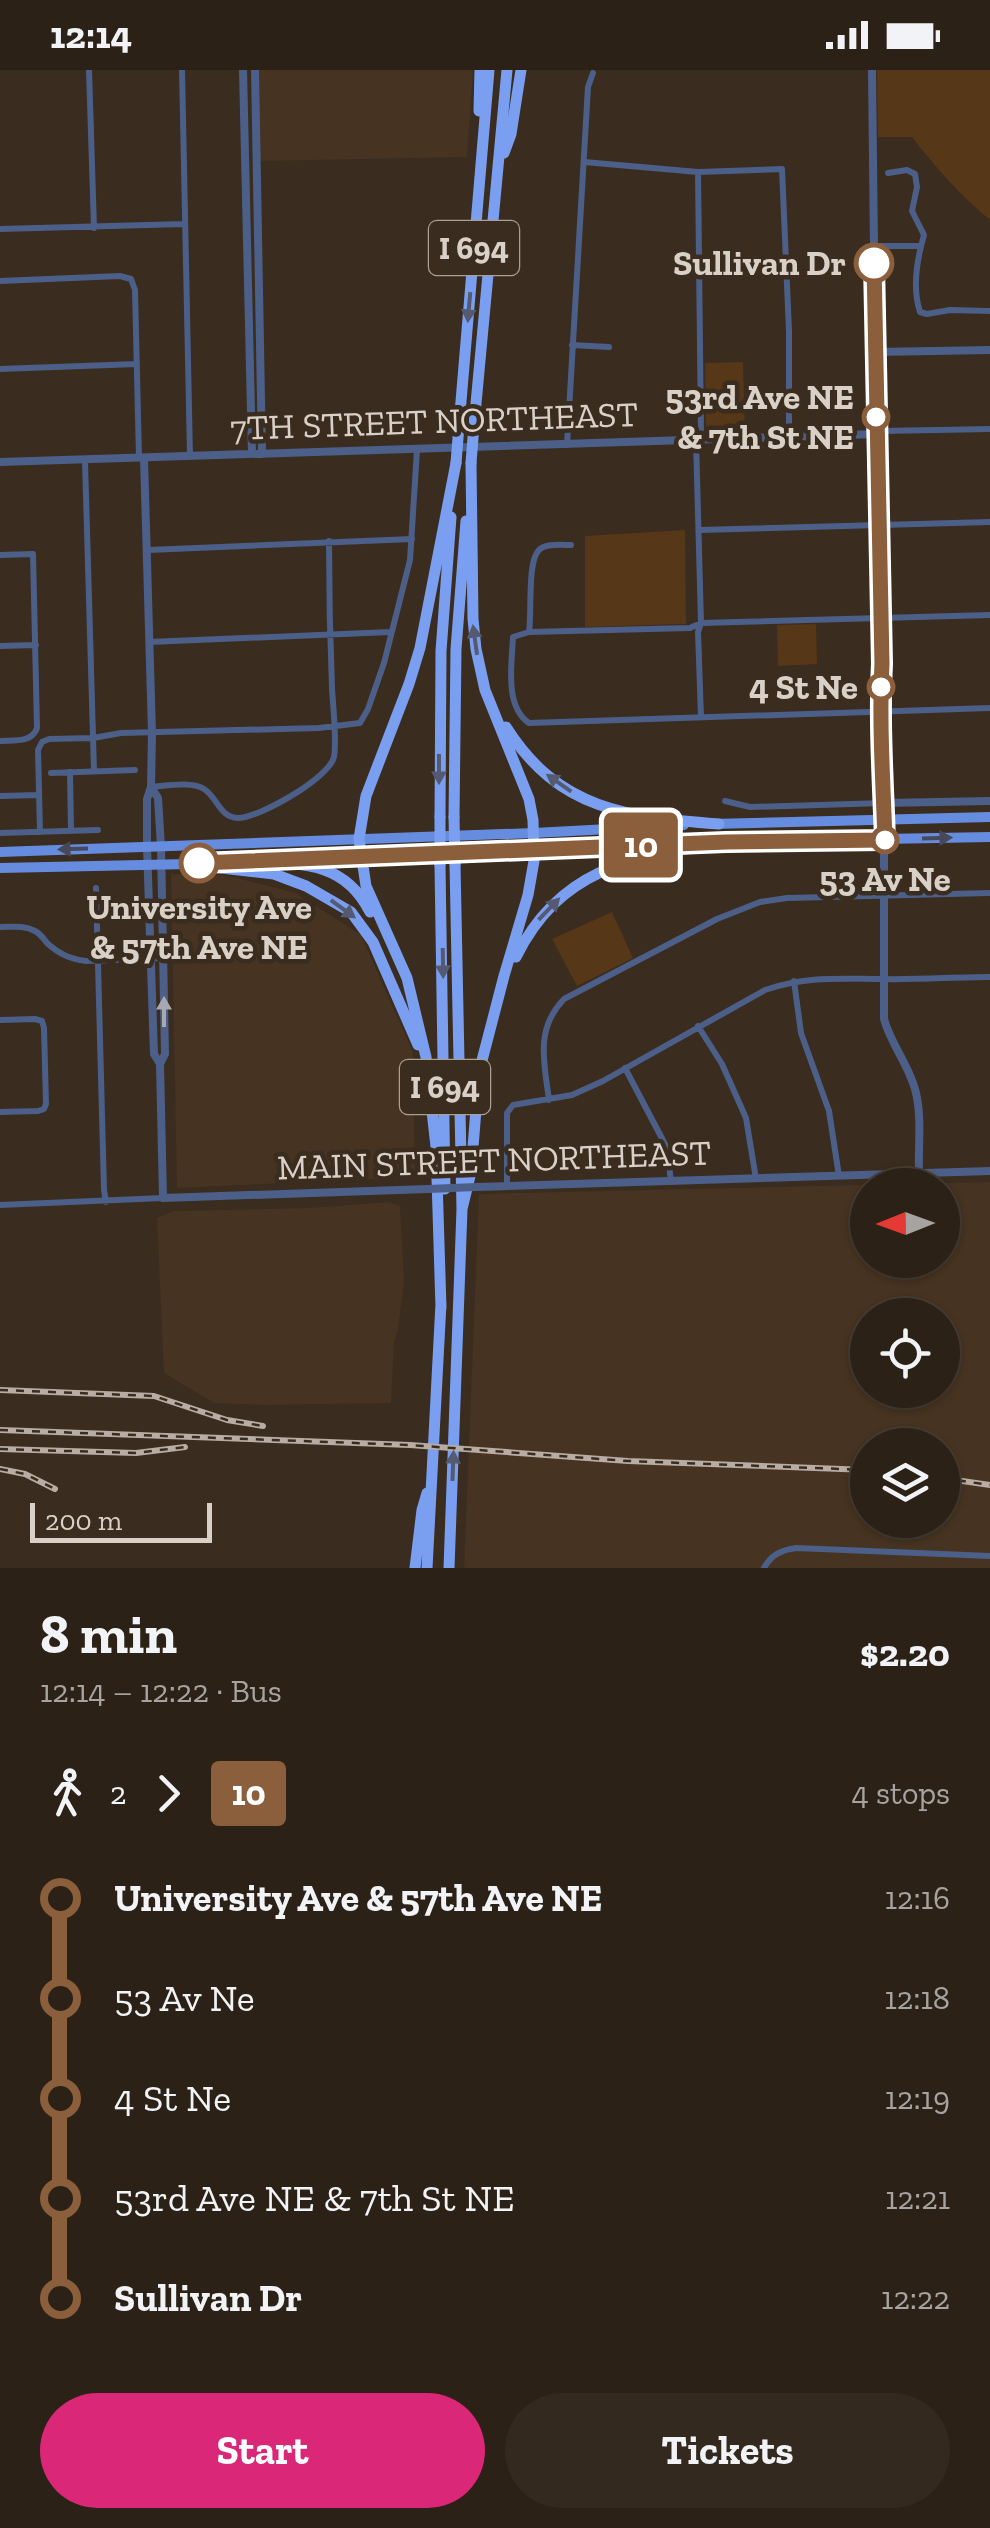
<!DOCTYPE html>
<meta charset="utf-8">
<style>
:root{--surface:#2c2116;--page:#34291f;--text:#f1f3f6;--muted:#a6a3a1;--line:#483e35;--accent:#db2777}
body{margin:0;font-family:"Zilla Slab",serif;background:var(--page);color:var(--text);height:100vh;display:flex;flex-direction:column;font-size:38px;white-space:nowrap}
*{box-sizing:border-box;margin:0}
p{font-size:32px;color:var(--muted)}
.icon{flex:none;width:55px;height:55px;fill:none;stroke:currentColor;stroke-width:2;stroke-linecap:round;stroke-linejoin:round}
.map{position:relative;height:1498px;overflow:hidden}
.drawer{display:flex;flex-direction:column;background:var(--surface);flex:1}
.drawer>*{flex:none}
.badge{padding:0 20px;border-radius:8px;font-size:35px;line-height:65px}
.needle{width:65px;rotate:269deg}
.controls{position:absolute;left:850px;top:1098px;display:grid;gap:20px}
.controls a{display:grid;place-items:center;width:110px;height:110px;border-radius:50%;background:var(--surface);box-shadow:0 2px 8px #0004,0 0 0 2px var(--line);font-size:50px}
.scale{position:absolute;left:30px;bottom:25px;width:182px;box-sizing:border-box;padding-left:10px;border:5px solid #d9d0c8;border-top:0;font-size:28px;line-height:35px;white-space:nowrap;color:#d9d0c8;-webkit-text-stroke:8px #3a2c1e;paint-order:stroke}
.map>.badge{position:absolute;translate:-50% -50%;box-shadow:0 0 0 5px #fff}
.legs{display:flex;align-items:center;gap:15px;height:110px;padding:0 40px;font-size:32px}
.legs p{margin-inline-start:auto}
.headline{display:flex;align-items:center;justify-content:space-between;height:170px;padding:0 40px}
h1{font-size:55px;font-weight:700;line-height:75px}
.action{display:flex;gap:20px;margin-top:auto;padding:20px 40px}
.action a{flex:1;height:115px;border-radius:60px;background:var(--accent);color:#fff;font-size:40px;font-weight:700;line-height:115px;text-align:center}
.action a+a{background:var(--page);color:var(--text)}
ul{padding:0 40px;list-style:none}
li{display:flex;align-items:center;gap:35px;height:100px;font-size:38px}
li i{display:grid;place-items:center;width:15px;height:100%;margin:0 12px;background:currentColor}
li i::after{content:'';width:25px;height:25px;margin:-12px;border:8px solid;border-radius:50%;background:var(--surface)}
li p{margin-inline-start:auto}
li:first-child i{background:linear-gradient(#0000 50%,currentColor 0)}
li:last-child i{background:linear-gradient(currentColor 50%,#0000 0)}
.status{display:flex;justify-content:space-between;align-items:center;height:70px;padding:0 50px;background:var(--surface);direction:ltr}
.status svg{height:28px;fill:currentColor}
.map>svg:first-child{display:block}
.built{fill:#463321;fill-rule:evenodd}
.green{fill:#563717}
.lines{fill:none;stroke-linecap:round;stroke-linejoin:round}
.minor{stroke:#4c5f88;stroke-width:6}
.tertiary{stroke:#4c5f88;stroke-width:8}
.primary{stroke:#668ce0;stroke-width:10}
.motorway{stroke:#7a9ff0;stroke-width:11}
.rail-casing{stroke:#b7ada4;stroke-width:6}
.rail{stroke:#3a2c1e;stroke-width:2.5;stroke-dasharray:8;stroke-linecap:butt}
.tertiary-bridge{stroke:#4c5f88;stroke-width:8}
.motorway-bridge{stroke:#7a9ff0;stroke-width:11}
.oneway{fill:#545a72}
.oneway2{fill:#474958}
.oneway3{fill:#a8a8b2}
.line-1-casing{stroke:#fff;stroke-width:22}
.line-1{stroke:#8b5e3c;stroke-width:15}
.stop-1-dot{fill:#fff;stroke:#8b5e3c;stroke-width:5}
.labels{text-anchor:middle;dominant-baseline:central;stroke-width:9;stroke-linejoin:round;paint-order:stroke}
.shield{fill:#3a2c1e;stroke:#a99f95;stroke-width:2.5}
.shield-label{font-size:32px;font-weight:bold;fill:#d9d0c8}
.stop-label{font-size:35px;font-weight:bold;fill:#d9d0c8;stroke:#3a2c1e;text-anchor:end}
.street-label{font-size:35px;fill:#d9d0c8;stroke:#3a2c1e}
</style>
<div class="status"><b>12:14</b><svg viewBox="0 0 49 12"><path d="M0 12V9h3v3zM5 12V6h3v6zM10 12V3h3v9zM15 12V0h3v12zM26 1h20v11H26zM47 4h2v5h-2z"/></svg></div>
<div class="map">
<svg width="990" height="1498" viewBox="0 0 990 1498">
<rect width="100%" height="100%" fill="#3a2c1e"/>
<path class="built" d="M 258,0 L 473,0 L 467,87 L 259,91 Z
M 171,804 L 225,805 L 296,823 L 361,865 L 413,982 L 415,1107 L 177,1118 Z
M 990,1112 L 990,1498 L 464,1498 L 479,1124 ZM 868,1115 L 942,1115 L 942,1190 L 868,1190 ZM 868,1245 L 942,1245 L 942,1320 L 868,1320 ZM 868,1375 L 942,1375 L 942,1450 L 868,1450 Z
M 388,1132 L 400,1136 L 404,1211 L 398,1260 L 394,1272 L 391,1333 L 264,1335 L 214,1333 L 164,1303 L 157,1148 L 174,1141 L 309,1138 Z"/>
<path class="green" d="M 877,0 L 990,0 L 990,150 C 960,125 935,97 912,67 L 878,67 Z
M 743,292 L 745,361 L 709,362 L 706,361 L 705,293 Z
M 685,460 L 686,554 L 585,557 L 585,466 Z
M 816,554 L 817,594 L 778,596 L 777,555 Z
M 612,842 L 633,888 L 577,916 L 552,869 Z"/>
<g class="lines">
<path class="minor" d="M 89,0 L 94,158
M 182,0 L 190,386
M 584,92 L 698,102 L 782,99 L 789,261 L 789,366
M 698,102 L 701,364 L 696,370 L 701,553 L 698,562 L 701,647
M 888,103 L 907,100 L 915,104 L 917,117 L 912,141 L 924,165 C 917,189 912,218 920,242 L 927,244 L 950,240 L 990,241
M 0,159 L 184,154
M 873,176 L 921,176
M 0,211 L 120,206 L 131,209 L 135,220 L 139,388
M 572,275 L 609,277
M 0,299 L 137,294
M 876,364 L 881,361 L 990,359
M 567,375 L 588,17 L 593,3
M 85,391 L 94,701
M 699,460 L 990,452
M 148,480 L 412,469
M 0,485 L 33,484 L 37,658 C 32,673 14,670 0,671
M 990,545 L 701,553 L 690,558 L 529,562 L 513,567 C 512,593 504,636 529,653 L 990,638
M 529,562 C 532,544 527,491 539,480 C 545,473 562,475 571,475
M 149,572 L 390,562
M 0,576 L 36,575
M 70,702 L 71,761
M 51,703 L 135,700
M 151,717 C 166,716 191,711 204,719 C 218,728 219,747 238,748 C 259,748 329,708 334,687 C 337,670 333,637 332,618 C 330,569 329,520 329,471
M 0,726 L 39,725
M 725,731 L 750,737 L 884,733
M 40,762 L 38,680 L 42,672 L 49,669 L 93,668 L 121,663 L 319,658 L 360,653 L 368,639 L 384,593 L 410,490 L 417,380
M 0,763 L 98,760
M 96,818 L 104,1120 L 106,1132
M 0,857 C 12,857 24,855 35,861 C 41,864 42,867 47,873 C 59,884 70,889 86,891 L 164,888
M 794,911 L 801,963 L 829,1041 L 839,1106
M 0,950 L 35,949 L 42,951 L 44,958 L 46,1034 L 44,1039 L 38,1041 L 0,1042
M 698,956 L 722,994 L 746,1048 L 756,1109
M 625,998 L 667,1078 L 671,1112
M 549,1030 C 544,992 535,959 564,929 L 717,849 L 760,832 L 787,828 L 990,823
M 507,1116 L 507,1043 L 513,1035 L 572,1025 L 603,1011 L 765,920 C 806,906 839,909 881,909 C 917,910 954,907 990,907
M 0,1135 L 163,1128
M 764,1498 C 771,1485 781,1480 796,1478 L 990,1486"/>
<path class="tertiary" d="M 243,0 L 252,384
M 255,0 L 262,384
M 872,0 L 876,356 L 882,594 L 880,640 L 884,714 L 884,949 C 891,975 910,996 916,1023 C 922,1048 918,1077 919,1103
M 876,282 L 990,280
M 144,388 L 152,663 L 151,717 L 147,729 L 147,777 L 154,984 L 160,994 L 163,1128 L 428,1119
M 0,392 L 876,364
M 151,717 L 158,728 L 161,777 L 165,984 L 160,994
M 884,733 L 990,731
M 476,1117 L 990,1101"/>
<path class="primary" d="M 711,754 L 990,747
M 720,772 L 990,767
M 0,782 L 534,763 L 684,755
M 291,790 L 693,773
M 211,793 L 249,792
M 0,798 L 189,794"/>
<path class="motorway" d="M 479,41 L 480,0
M 504,83 L 511,64 L 521,0
M 459,355 L 489,0
M 474,355 L 507,0
M 506,657 C 559,741 628,747 719,754
M 440,747 L 441,581 L 451,447
M 454,747 L 456,579 L 466,451
M 244,792 C 296,794 343,788 370,842
M 185,794 L 274,804 L 306,816 L 351,842 L 373,872 L 418,975
M 440,795 L 445,1119
M 516,887 C 562,795 635,787 726,772
M 462,1139 L 471,1102 L 479,1002 L 504,906 L 528,825 L 534,791 L 533,750 L 529,729 L 485,620 L 476,579 L 473,549 L 471,393
M 441,1238 L 436,1077 L 426,987 L 407,908 L 366,816 L 359,769 L 366,726 L 409,614 L 420,578 L 456,393
M 415,1498 L 422,1440 L 427,1423
M 427,1498 L 441,1233
M 449,1498 L 462,1139 L 455,794"/>
<defs>
<path id="rail" d="M 0,1320 L 154,1326 L 227,1350 L 263,1356
M 0,1360 L 410,1375 L 628,1391 L 868,1400
M 0,1379 L 136,1383 L 185,1377
M 0,1399 L 25,1404 L 55,1419
M 942,1408 L 990,1415"/>
</defs>
<use href="#rail" class="rail-casing"/>
<use href="#rail" class="rail"/>
<path class="tertiary-bridge" d="M 428,1119 L 476,1117"/>
<path class="motorway-bridge" d="M 456,393 L 459,355
M 471,393 L 474,355
M 440,747 L 440,795
M 454,747 L 455,794"/>
</g>
<defs><path id="oneway-solid" d="M-6-.8H1V-3.2L6.5 0L1 3.2V.8H-6Z" transform="scale(2.5)"/></defs>
<g class="oneway">
<use href="#oneway-solid" transform="translate(469 237) rotate(95)"/>
<use href="#oneway-solid" transform="translate(475 570) rotate(-98)"/>
<use href="#oneway-solid" transform="translate(439 699) rotate(90)"/>
<use href="#oneway-solid" transform="translate(559 713) rotate(-145)"/>
<use href="#oneway-solid" transform="translate(343 839) rotate(36)"/>
<use href="#oneway-solid" transform="translate(549 839) rotate(-46)"/>
<use href="#oneway-solid" transform="translate(443 893) rotate(89)"/>
<use href="#oneway-solid" transform="translate(453 1396) rotate(-88)"/>
</g>
<g class="oneway2">
<use href="#oneway-solid" transform="translate(937 768) rotate(-2)"/>
<use href="#oneway-solid" transform="translate(73 779) rotate(178)"/>
</g>
<use class="oneway3" href="#oneway-solid" transform="translate(164 942) rotate(-90)"/>
<g class="lines">
<defs>
<path id="line-1" d="M 199,793 L 726,772 L 885,770 C 883,711 879,652 882,594 L 874,193"/>
</defs>
<use href="#line-1" class="line-1-casing"/>
<use href="#line-1" class="line-1"/>
</g>
<g class="stop-1-dot">
<circle cx="874" cy="193" r="18"/>
<circle cx="876" cy="347" r="12"/>
<circle cx="881" cy="617" r="12"/>
<circle cx="885" cy="770" r="12"/>
<circle cx="199" cy="793" r="18"/>
</g>
<g class="labels">
<g class="shield">
<rect x="429" y="151" width="90" height="54" rx="8"/>
<rect x="400" y="990" width="90" height="54" rx="8"/>
</g>
<g class="shield-label">
<text x="474" y="178">I 694</text>
<text x="445" y="1017">I 694</text>
</g>
<g class="stop-label">
<text x="846" y="193">Sullivan Dr</text>
<text x="854" y="327">53rd Ave NE<tspan x="854" dy="40">&amp; 7th St NE</tspan></text>
<text x="858" y="617">4 St Ne</text>
<text x="885" y="809" text-anchor="middle">53 Av Ne</text>
<text x="199" y="837" text-anchor="middle">University Ave<tspan x="199" dy="40">&amp; 57th Ave NE</tspan></text>
</g>
<g class="street-label">
<text transform="translate(434 351) rotate(-2)">7TH STREET NORTHEAST</text>
<text transform="translate(494 1090) rotate(-2)">MAIN STREET NORTHEAST</text>
</g>
</g>
</svg>
<div class="controls">
<a><svg class="needle" viewBox="-14 -14 28 28"><path d="M0-13l5 13h-10z" fill="#e53935"/><path d="M0 13l5-13h-10z" fill="#a6a3a1"/></svg></a>
<a><svg class="icon" aria-label="locate" viewBox="0 0 24 24"><circle cx="12" cy="12" r="6"/><path d="M12 2v4M12 18v4M2 12h4M18 12h4"/></svg></a>
<a><svg class="icon" aria-label="layers" viewBox="0 0 24 24"><path d="M12 4l9 5-9 5-9-5zM3 14l9 5 9-5"/></svg></a>
</div>
<div class="scale">200 m</div>
<b class="badge" style="left:641px;top:775px;background:#8b5e3c;color:#fff">10</b>
</div>
<section class="drawer">
<div class="headline"><div><h1>8 min</h1><p>12:14 – 12:22 · Bus</p></div><b>$2.20</b></div>
<div class="legs"><svg class="icon" aria-label="walk" viewBox="0 0 24 24"><circle cx="13" cy="4" r="2"/><path d="M13 8l-2 6 4 7M11 14l-3 7M7 12l3-4h3l4 4"/></svg>2<svg class="icon" aria-label="forward" viewBox="0 0 24 24"><path d="M9 5l7 7-7 7"/></svg><b class="badge" style="background:#8b5e3c;color:#fff">10</b><p>4 stops</p></div>
<ul>
<li><i style="color:#8b5e3c"></i><b>University Ave &amp; 57th Ave NE</b><p>12:16</p></li>
<li><i style="color:#8b5e3c"></i><span>53 Av Ne</span><p>12:18</p></li>
<li><i style="color:#8b5e3c"></i><span>4 St Ne</span><p>12:19</p></li>
<li><i style="color:#8b5e3c"></i><span>53rd Ave NE &amp; 7th St NE</span><p>12:21</p></li>
<li><i style="color:#8b5e3c"></i><b>Sullivan Dr</b><p>12:22</p></li>
</ul>
<div class="action"><a>Start</a><a>Tickets</a></div>
</section>
